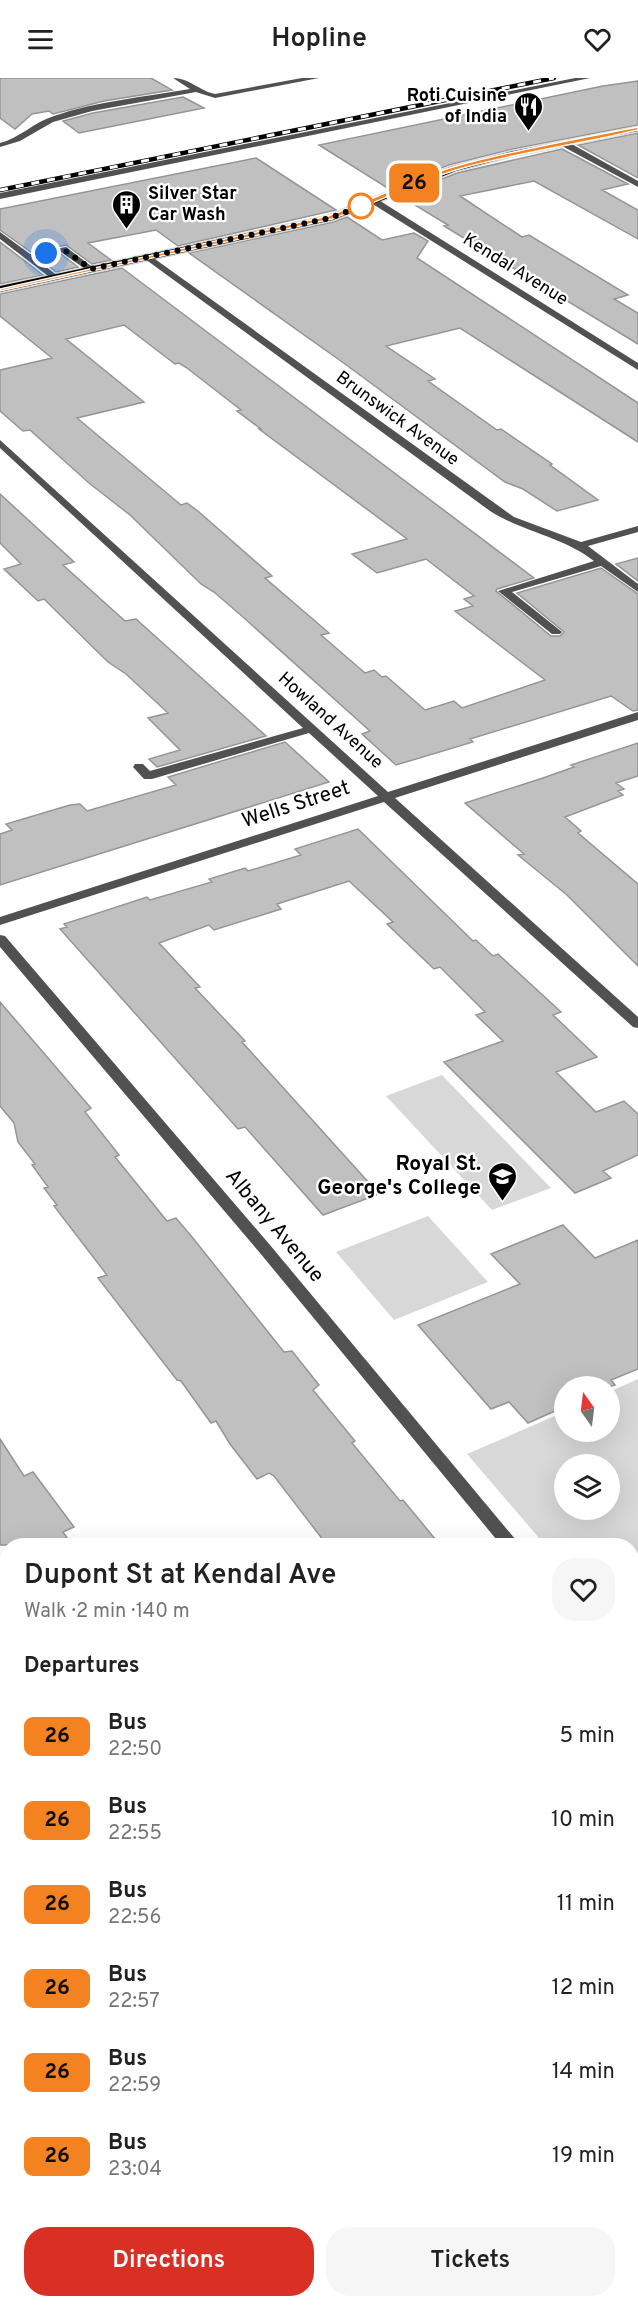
<!DOCTYPE html>
<meta charset="utf-8">
<style>
:root{--surface:#fff;--page:#f6f6f6;--text:#222;--muted:#767676;--accent:#d93025}
body{margin:0;font-family:Overpass,sans-serif;background:var(--page);color:var(--text);height:100vh;display:flex;flex-direction:column;font-size:22px;white-space:nowrap}
*{box-sizing:border-box;margin:0}
p{font-size:20px;color:var(--muted)}
.icon{flex:none;width:33px;height:33px;fill:none;stroke:currentColor;stroke-width:2;stroke-linecap:round;stroke-linejoin:round}
.map{position:relative;flex:1;overflow:hidden}
.side{position:absolute;left:0px;top:1460px;width:639px;height:770px;display:flex;flex-direction:column;background:var(--surface);border-radius:24px 24px 0 0;box-shadow:0 6px 24px #0002}
.side>*{flex:none}
.badge{padding:0 12px;border-radius:9px;font-size:21px;line-height:39px}
.needle{width:39px;rotate:346deg}
.controls{position:absolute;left:554px;top:1298px;display:grid;gap:12px}
.controls a{display:grid;place-items:center;width:66px;height:66px;border-radius:50%;background:var(--surface);box-shadow:0 6px 24px #0002;font-size:30px}
.you{position:absolute;width:30px;height:30px;margin:-15px;border:4px solid #fff;border-radius:50%;background:#1a73e8;box-shadow:0 0 0 9px #1a73e833}
.map>.badge{position:absolute;translate:-50% -50%;box-shadow:0 0 0 3px #fff}
h2{padding:0 24px;font-size:22px;line-height:54px}
.round{display:grid;place-items:center;flex:none;width:63px;height:63px;border-radius:24px;background:var(--page)}
.head{display:flex;align-items:center;justify-content:space-between;height:102px;padding:0 24px}
h1{font-size:28px;font-weight:600;line-height:45px}
.cta{display:flex;gap:12px;margin-top:auto;padding:12px 24px}
.cta a{flex:1;height:69px;border-radius:24px;background:var(--accent);color:#fff;font-size:24px;font-weight:600;line-height:69px;text-align:center}
.cta a+a{background:var(--page);color:var(--text)}
ul{padding:0;list-style:none}
li{display:flex;align-items:center;gap:18px;height:84px;padding:0 24px}
li div{flex:1}
li b{display:block;font-size:22px}
li em{font-style:normal}
li .badge{min-width:66px;font-weight:700;text-align:center}
header{display:flex;justify-content:space-between;align-items:center;height:78px;padding:0 24px;background:var(--surface);font-size:27px;font-weight:600}
.map>svg:first-child{display:block}
.green{fill:#d8d8d8;fill-rule:evenodd}
.building{fill:#c0c0c0;stroke:#959595;stroke-width:1.5;fill-rule:evenodd}
.lines{fill:none;stroke-linecap:round;stroke-linejoin:round}
.major-casing{stroke:#dbdbdb;stroke-width:3}
.minor{fill:#515151;fill-rule:evenodd}
.major{fill:#000;fill-rule:evenodd}
.rail-casing{stroke:#000;stroke-width:4.5}
.rail{stroke:#fff;stroke-width:3;stroke-dasharray:8;stroke-linecap:butt}
.line{fill:#f58220;stroke:#fff;stroke-width:1.5}
.walk{stroke:#000;stroke-width:6;stroke-dasharray:0 10.8}
.stop-dot{fill:#fff;stroke:#f58220;stroke-width:3}
.labels{text-anchor:middle;dominant-baseline:central;stroke-width:4.5;stroke-linejoin:round;paint-order:stroke}
.far-poi-label{font-size:18px;font-weight:bold;fill:#000;stroke:#fff;text-anchor:end}
.far-street-label{font-size:18px;fill:#000;stroke:#fff}
.street-label{font-size:21px;fill:#000;stroke:#fff}
.poi-label{font-size:21px;font-weight:bold;fill:#000;stroke:#fff;text-anchor:end}
</style>
<header><svg class="icon" aria-label="menu" viewBox="0 0 24 24"><path d="M4 6h16M4 12h16M4 18h16"/></svg>Hopline<svg class="icon" aria-label="heart" viewBox="0 0 24 24"><path d="M12 20l-8-8c-3-5 5-10 8-4 3-6 11-1 8 4z"/></svg></header>
<div class="map">
<svg width="638" height="2228" viewBox="0 0 638 2228">
<rect width="100%" height="100%" fill="#fff"/>
<path class="green" d="M 442,997 L 551,1110 L 492,1132 L 386,1018 Z
M 428,1138 L 488,1204 L 394,1242 L 336,1174 Z
M 638,1301 L 638,1475 L 632,1478 L 632,1467 L 545,1467 L 467,1376 L 564,1334 L 564,1353 L 609,1353 L 609,1314 ZM 564,1386 L 609,1386 L 609,1431 L 564,1431 Z"/>
<path class="building" d="M 0,0 L 151,0 L 172,12 L 104,23 L 53,36 L 49,33 L 32,36 L 15,51 L 0,40 Z
M 638,3 L 638,47 L 513,71 L 449,87 L 389,111 L 319,67 L 603,8 Z
M 183,19 L 204,30 L 79,55 L 63,43 L 93,35 Z
M 638,55 L 638,100 L 578,67 Z
M 562,71 L 628,106 L 602,112 L 638,132 L 638,161 L 534,103 L 460,118 L 522,159 L 529,157 L 628,217 L 614,221 L 638,235 L 638,266 L 444,148 L 448,147 L 400,118 L 457,95 Z
M 256,80 L 336,132 L 178,168 L 156,152 L 88,165 L 111,182 L 92,186 L 66,167 L 31,174 L 0,152 L 0,131 Z
M 347,139 L 382,162 L 414,155 L 428,163 L 417,180 L 638,325 L 638,364 L 460,250 L 386,268 L 435,301 L 428,303 L 497,352 L 501,351 L 552,386 L 550,387 L 598,422 L 557,433 L 523,411 L 505,404 L 345,286 L 189,175 L 333,144 Z
M 0,164 L 43,197 L 0,206 Z
M 61,176 L 78,189 L 56,194 L 40,181 Z
M 122,190 L 534,500 L 497,511 L 496,513 L 551,558 L 560,558 L 564,554 L 517,515 L 601,490 L 638,516 L 638,632 L 633,633 L 611,618 L 470,661 L 473,664 L 396,687 L 362,656 L 370,653 L 243,539 L 214,514 L 201,506 L 130,437 L 89,405 L 30,352 L 23,353 L 0,333 L 0,292 L 52,280 L 0,238 L 0,216 ZM 124,247 L 175,286 L 179,285 L 187,290 L 241,332 L 237,333 L 261,351 L 259,351 L 407,461 L 352,476 L 377,495 L 426,481 L 474,518 L 464,521 L 473,528 L 455,533 L 545,602 L 462,630 L 454,623 L 425,632 L 386,598 L 382,599 L 374,592 L 365,595 L 321,557 L 329,555 L 265,500 L 272,498 L 199,434 L 187,425 L 181,427 L 77,340 L 144,324 L 66,261 Z
M 0,416 L 74,484 L 63,487 L 125,543 L 136,541 L 266,658 L 157,689 L 149,681 L 180,672 L 148,640 L 168,635 L 126,596 L 108,584 L 44,521 L 38,523 L 4,491 L 21,486 L 0,465 Z
M 638,480 L 638,503 L 616,486 Z
M 285,664 L 329,704 L 0,807 L 0,756 L 12,752 L 6,746 L 70,727 L 80,726 L 87,733 L 176,707 L 168,699 Z
M 638,665 L 638,698 L 616,705 L 624,711 L 618,713 L 623,717 L 565,739 L 581,753 L 578,755 L 638,806 L 638,888 L 567,817 L 518,777 L 524,776 L 465,725 L 543,700 L 574,689 L 571,687 Z
M 358,751 L 473,863 L 476,862 L 493,878 L 498,876 L 561,934 L 553,937 L 597,979 L 556,994 L 596,1034 L 624,1023 L 638,1036 L 638,1077 L 603,1093 L 611,1100 L 575,1115 L 444,984 L 503,963 L 476,937 L 485,934 L 440,889 L 434,891 L 387,846 L 393,844 L 349,803 L 277,826 L 281,831 L 214,852 L 209,847 L 159,865 L 200,909 L 195,910 L 245,963 L 242,964 L 379,1116 L 323,1137 L 245,1049 L 238,1051 L 60,851 L 67,849 L 64,846 L 147,819 L 150,822 L 212,804 L 209,801 L 245,790 L 248,793 L 301,777 L 295,771 Z
M 0,924 L 91,1030 L 85,1034 L 119,1077 L 115,1079 L 167,1143 L 176,1140 L 192,1159 L 284,1274 L 292,1273 L 319,1307 L 313,1312 L 355,1363 L 352,1365 L 400,1423 L 403,1422 L 440,1467 L 327,1467 L 274,1398 L 269,1395 L 257,1401 L 230,1366 L 216,1343 L 211,1345 L 181,1303 L 177,1302 L 98,1200 L 107,1197 L 54,1128 L 57,1127 L 44,1110 L 48,1109 L 32,1087 L 35,1086 L 18,1064 L 14,1045 L 0,1028 Z
M 563,1147 L 595,1180 L 638,1162 L 638,1291 L 611,1302 L 615,1307 L 609,1309 L 564,1308 L 564,1329 L 528,1345 L 509,1324 L 491,1331 L 418,1247 L 520,1206 L 491,1176 Z
M 0,1361 L 24,1398 L 33,1394 L 74,1449 L 63,1454 L 72,1467 L 0,1467 Z"/>
<g class="lines">
<defs>
<path id="major" d="M 638,49 L 638,53 L 513,78 L 456,93 L 333,142 L 0,214 L 0,208 L 328,138 L 450,89 L 513,73 Z
M 0,1683 L 8,1687 L 8,1712 L 0,1707 Z
M 301,2222 L 323,2222 L 326,2228 L 303,2228 Z"/>
</defs>
<use href="#major" class="major-casing"/>
<path class="minor" d="M 173,0 C 189,0 200,13 215,16 L 302,0 L 319,0 L 215,20 L 196,14 L 92,33 L 53,44 L 20,63 L 0,69 L 0,65 C 20,60 34,44 54,38 C 97,23 145,19 190,11 Z
M 575,0 L 590,0 L 0,121 L 0,115 Z
M 562,64 L 568,64 L 638,103 L 638,109 L 562,68 Z
M 371,121 L 377,121 L 638,285 L 638,292 L 371,125 Z
M 0,154 L 30,176 L 66,169 L 95,191 L 88,193 L 61,174 L 35,180 L 59,199 L 52,201 L 0,161 Z
M 148,176 L 514,439 L 581,464 L 638,448 L 638,454 L 588,468 L 638,506 L 638,514 L 601,488 L 512,514 L 562,554 L 560,556 L 552,556 L 498,513 L 594,483 C 563,459 523,454 490,433 L 145,181 L 144,179 Z
M 0,362 L 388,714 L 638,634 L 638,642 L 395,720 L 638,939 L 638,950 L 633,949 L 384,724 L 0,847 L 0,839 L 378,718 L 309,655 L 152,701 L 144,701 L 133,689 L 135,686 L 143,686 L 150,693 L 303,650 L 0,370 Z
M 0,857 L 5,858 L 270,1167 L 520,1467 L 501,1467 L 260,1175 L 0,869 Z
M 638,1487 L 638,1502 L 632,1504 L 632,1489 Z
M 632,1603 L 638,1605 L 638,1624 L 632,1622 Z"/>
<use href="#major" class="major"/>
<defs>
<path id="rail" d="M 0,112 L 554,0"/>
</defs>
<use href="#rail" class="rail-casing"/>
<use href="#rail" class="rail"/>
</g>
<path class="line" d="M 638,49 L 638,52 C 585,65 529,73 474,87 C 425,99 380,124 332,141 L 0,213 L 0,211 L 328,138 C 376,121 421,96 471,84 C 526,70 582,60 638,49 Z"/>
<g class="lines">
<path class="walk" d="M 46,175 L 63,171 L 91,191 L 330,140 L 361,128"/>
</g>
<defs>
<symbol id="restaurant-pin" viewBox="-11 -11 22 30"><path d="M0 17L-7.5 6A9.5 9.5 0 1 1 7.5 6Z" fill="#000" stroke="#fff"/><path d="M-5-6h1v4h1v-4h1v4h1v-4h1v5L-1.5 .5V6h-2V.5L-5-1ZM5-6V6H3V1.5H1.5Q1.5-4 5-6Z" fill="#fff"/></symbol>
<symbol id="building-pin" viewBox="-11 -11 22 30"><path d="M0 17L-7.5 6A9.5 9.5 0 1 1 7.5 6Z" fill="#000" stroke="#fff"/><path d="M-4-6H4V6H1V3H-1V6H-4ZM-2.5-4.3h1.7v1.8h-1.7ZM.8-4.3h1.7v1.8H.8ZM-2.5-1h1.7V.8h-1.7ZM.8-1h1.7V.8H.8Z" fill="#fff"/></symbol>
<symbol id="school-pin" viewBox="-11 -11 22 30"><path d="M0 17L-7.5 6A9.5 9.5 0 1 1 7.5 6Z" fill="#000" stroke="#fff"/><path d="M0-5L7-2L0 1L-7-2ZM-4 1L0 2.5L4 1V4Q0 6-4 4Z" fill="#fff"/></symbol>
</defs>
<g fill-rule="evenodd">
<use href="#restaurant-pin" x="512" y="12" width="33" height="45"/>
<use href="#building-pin" x="110" y="110" width="33" height="45"/>
<use href="#school-pin" x="486" y="1082" width="33" height="45"/>
</g>
<circle class="stop-dot" cx="361" cy="128" r="12"/>
<g class="labels">
<g class="far-poi-label">
<text x="507" y="18">Roti Cuisine<tspan x="507" dy="21">of India</tspan></text>
<text x="148" y="116" text-anchor="start">Silver Star<tspan x="148" dy="21">Car Wash</tspan></text>
</g>
<g class="far-street-label">
<text transform="translate(515 192) rotate(32)">Kendal Avenue</text>
<text transform="translate(397 341) rotate(36)">Brunswick Avenue</text>
<text transform="translate(330 643) rotate(42)">Howland Avenue</text>
</g>
<g class="street-label">
<text transform="translate(296 727) rotate(-18)">Wells Street</text>
<text transform="translate(274 1148) rotate(50)">Albany Avenue</text>
</g>
<g class="poi-label">
<text x="481" y="1086">Royal St.<tspan x="481" dy="24">George's College</tspan></text>
</g>
</g>
</svg>
<div class="controls">
<a><svg class="needle" viewBox="-14 -14 28 28"><path d="M0-13l5 13h-10z" fill="#e53935"/><path d="M0 13l5-13h-10z" fill="#767676"/></svg></a>
<a><svg class="icon" aria-label="layers" viewBox="0 0 24 24"><path d="M12 4l9 5-9 5-9-5zM3 14l9 5 9-5"/></svg></a>
</div>
<div class="you" style="left:46px;top:175px"></div>
<b class="badge" style="left:414px;top:105px;background:#f58220;color:#111">26</b>
<section class="side">
<div class="head"><div><h1>Dupont St at Kendal Ave</h1><p>Walk · 2 min · 140 m</p></div><a class="round"><svg class="icon" aria-label="heart" viewBox="0 0 24 24"><path d="M12 20l-8-8c-3-5 5-10 8-4 3-6 11-1 8 4z"/></svg></a></div>
<h2>Departures</h2>
<ul>
<li><span class="badge" style="background:#f58220;color:#111">26</span><div><b>Bus</b><p>22:50</p></div><em>5 min</em></li>
<li><span class="badge" style="background:#f58220;color:#111">26</span><div><b>Bus</b><p>22:55</p></div><em>10 min</em></li>
<li><span class="badge" style="background:#f58220;color:#111">26</span><div><b>Bus</b><p>22:56</p></div><em>11 min</em></li>
<li><span class="badge" style="background:#f58220;color:#111">26</span><div><b>Bus</b><p>22:57</p></div><em>12 min</em></li>
<li><span class="badge" style="background:#f58220;color:#111">26</span><div><b>Bus</b><p>22:59</p></div><em>14 min</em></li>
<li><span class="badge" style="background:#f58220;color:#111">26</span><div><b>Bus</b><p>23:04</p></div><em>19 min</em></li>
</ul>
<div class="cta"><a>Directions</a><a>Tickets</a></div>
</section>
</div>
